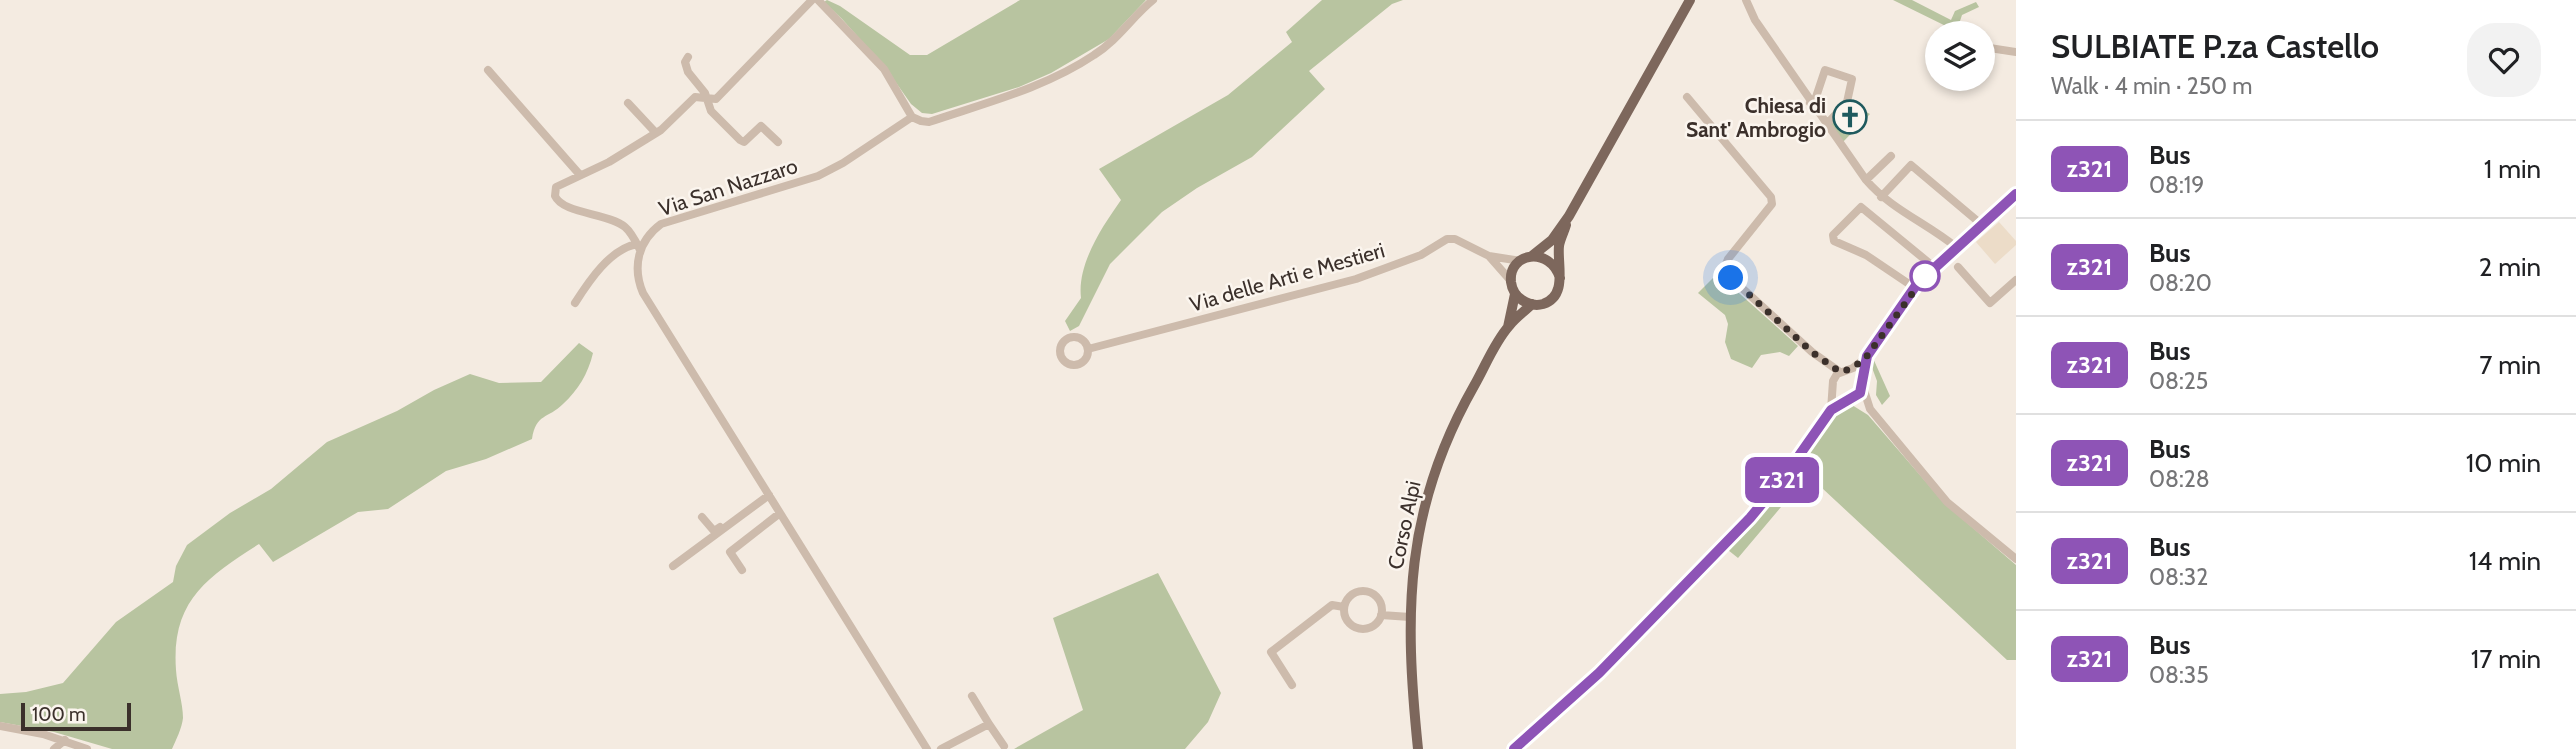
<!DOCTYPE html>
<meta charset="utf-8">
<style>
:root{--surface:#fff;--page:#f2f2f2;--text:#202124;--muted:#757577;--line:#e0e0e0}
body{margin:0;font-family:Cabin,sans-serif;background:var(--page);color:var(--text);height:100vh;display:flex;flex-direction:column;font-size:26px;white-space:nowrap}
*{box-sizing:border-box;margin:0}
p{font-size:23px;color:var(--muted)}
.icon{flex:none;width:38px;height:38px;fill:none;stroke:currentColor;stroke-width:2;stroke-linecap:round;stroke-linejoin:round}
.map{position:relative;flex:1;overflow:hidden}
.sheet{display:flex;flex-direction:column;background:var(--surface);width:560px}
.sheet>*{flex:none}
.badge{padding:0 14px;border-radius:10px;font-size:24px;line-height:46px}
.controls{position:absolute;left:1925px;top:21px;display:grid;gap:14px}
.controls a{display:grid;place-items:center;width:70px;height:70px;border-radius:50%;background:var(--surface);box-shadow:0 4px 10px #0003;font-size:35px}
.scale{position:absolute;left:21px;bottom:18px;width:110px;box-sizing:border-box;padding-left:7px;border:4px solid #3b302b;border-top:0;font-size:19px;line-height:24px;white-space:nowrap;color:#3b302b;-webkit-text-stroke:5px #fbf5ee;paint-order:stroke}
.you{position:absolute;width:35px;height:35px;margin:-18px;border:5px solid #fff;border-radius:50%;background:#1a73e8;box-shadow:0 0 0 10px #1a73e833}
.map>.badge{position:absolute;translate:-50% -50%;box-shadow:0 0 0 4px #fff}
.round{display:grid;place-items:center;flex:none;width:74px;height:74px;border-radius:28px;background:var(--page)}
.head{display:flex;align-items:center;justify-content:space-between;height:119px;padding:0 35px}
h1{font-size:33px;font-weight:600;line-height:52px}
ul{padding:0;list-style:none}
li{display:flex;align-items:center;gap:21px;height:98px;padding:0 35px;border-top:2px solid var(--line)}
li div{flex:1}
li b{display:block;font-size:26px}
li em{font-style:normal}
li .badge{min-width:77px;font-weight:700;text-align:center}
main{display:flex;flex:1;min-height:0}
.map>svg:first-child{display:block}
.green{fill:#b8c4a0}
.plaza{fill:#ecdcc8}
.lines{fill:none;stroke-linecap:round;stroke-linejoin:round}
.minor{stroke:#cdbbac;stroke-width:8}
.major{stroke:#7d675c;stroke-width:10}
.line-casing{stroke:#fff;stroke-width:16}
.line{stroke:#8e54b6;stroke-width:10}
.walk{stroke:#3b302b;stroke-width:7;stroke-dasharray:0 12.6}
.stop-dot{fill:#fff;stroke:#8e54b6;stroke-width:3.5}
.labels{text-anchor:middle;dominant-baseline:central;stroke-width:5;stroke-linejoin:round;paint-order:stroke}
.poi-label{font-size:21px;font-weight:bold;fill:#3b302b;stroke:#fbf5ee;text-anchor:end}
.street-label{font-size:21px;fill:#3b302b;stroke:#fbf5ee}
</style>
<main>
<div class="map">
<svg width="2016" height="749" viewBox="0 0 2016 749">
<rect width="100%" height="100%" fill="#f4ebe1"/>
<path class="green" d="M 827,0 L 840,6 L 910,55 L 927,55 L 1020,0 L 1146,0 L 1109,39 L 1051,73 L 1019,87 L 932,114 L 922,113 L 911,104 L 885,67 L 842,19 L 824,2 Z
M 1322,0 L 1403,0 L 1392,4 L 1309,71 L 1325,89 L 1252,157 L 1197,188 L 1162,212 L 1110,264 L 1079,326 L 1070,331 L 1065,321 L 1081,298 C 1077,264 1102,227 1121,200 L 1099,169 L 1228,95 L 1292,42 L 1286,32 Z
M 1893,0 L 1912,0 L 1951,20 L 1955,11 L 1976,2 L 1979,7 L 1962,15 L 1959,24 L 1983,32 L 1984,37 L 1983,38 L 1983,33 L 1958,32 Z
M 1848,102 L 1870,114 L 1842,143 L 1830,123 Z
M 1715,276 L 1721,277 L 1798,346 L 1789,356 L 1780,352 L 1761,355 L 1752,368 L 1731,359 L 1725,342 L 1728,324 L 1725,315 L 1698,293 Z
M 579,343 L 593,353 C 588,374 578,390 563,404 C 548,419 536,413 532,439 L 486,459 L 446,471 L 388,509 L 358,512 L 273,562 L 259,544 C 207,577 171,601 176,670 C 177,686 183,703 183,718 C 182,728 176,740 172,749 L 112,749 L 54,732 L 0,722 L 0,694 L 26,692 L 63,683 L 116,622 L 173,582 L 176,566 L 187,545 L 230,513 L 271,489 L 327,442 L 397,411 L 434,390 L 470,374 L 499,383 L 541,382 Z
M 1872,356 L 1890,396 L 1882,405 L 1876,395 L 1877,381 L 1871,365 Z
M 1844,404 L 1852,405 L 1868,415 L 1945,504 L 2016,565 L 2016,660 L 2007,660 L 1808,475 L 1738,558 L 1728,550 L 1732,543 L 1748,529 L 1800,462 L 1834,413 Z
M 1158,573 L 1221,693 L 1208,722 L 1185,749 L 1014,749 L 1083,710 L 1053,618 Z"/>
<path class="plaza" d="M 1999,222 L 2016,241 L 2016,245 L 1995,264 L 1976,242 Z"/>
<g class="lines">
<path class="minor" d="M 818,0 L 884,69 L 912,117
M 1746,0 L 1755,20 L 1866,180 C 1892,210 1925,222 1956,247
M 1942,32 L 1943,33
M 1983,47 L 2016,52
M 688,57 L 685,62 L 688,72 L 705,93 L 711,111 L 740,140 L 744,142 L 761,126 L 778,142
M 488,70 L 580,175
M 1687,97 L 1771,197 L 1772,204 L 1728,259 L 1725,267 L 1731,278 L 1812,352 L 1840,372
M 628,103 L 656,133
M 1810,103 L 1815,100 L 1825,70 L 1852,79 L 1847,102 L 1826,125
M 912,117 L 843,163 L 818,176 L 661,224 C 638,241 632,267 643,293 L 927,749
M 912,117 L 921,121 L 929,122 C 985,103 1045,88 1094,55 C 1118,40 1132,17 1153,0
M 1866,180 L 1891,156
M 1881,197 L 1911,165 L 1981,224
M 640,250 C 636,242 632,233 625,227 C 608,213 563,214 555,196 L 556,187 L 609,162 L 661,130 L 695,97 L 716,99 L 812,0
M 1489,256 L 1511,281
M 1958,267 L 1990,303 L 2016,280
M 1915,288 L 1866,255 L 1834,241 L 1833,235 L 1861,207 L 1934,267
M 575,303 C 589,281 610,249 637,244
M1060 351a14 14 0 1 1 28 0a14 14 0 1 1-28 0Z
M 1088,349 L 1356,279 L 1421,255 L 1447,239 L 1455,239 L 1489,256 L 1521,261
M 1863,387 L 1870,409 L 1947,502 L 2016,559
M 1831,410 L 1833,381 L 1837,374 L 1853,368 L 1867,357 L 1925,275 L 2016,194
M 702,517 L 714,531 L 720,527
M 673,566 L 769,495
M 742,570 L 730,552 L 780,513
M1344 610a19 19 0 1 1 38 0a19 19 0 1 1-38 0Z
M 1381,615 L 1410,617
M 1292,685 L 1271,652 L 1332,605 L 1344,607
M 972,696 L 989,724
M 0,726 L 43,734 L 87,749
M 54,749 L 65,740
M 941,749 L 989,724 L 1004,746
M 1514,749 L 1599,673 L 1750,518 L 1784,477 L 1831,410 L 1860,393 L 1867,357"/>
<path class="major" d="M 1532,256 L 1552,240 L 1569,216 L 1690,0
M 1560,278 C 1550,246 1508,252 1511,282 C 1512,290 1516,296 1522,300 C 1528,304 1536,306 1543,304 C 1568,296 1557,265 1559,246 C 1560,239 1564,232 1566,225
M 1508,327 L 1515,294
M 1418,749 C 1404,613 1404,509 1474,386 C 1485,367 1494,343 1509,326 C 1515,318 1524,312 1532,304"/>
</g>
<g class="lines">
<defs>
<path id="line" d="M 1514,749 L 1599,673 L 1750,518 L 1784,477 L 1831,410 L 1860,393 L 1867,356 L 1917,284 L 2016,194"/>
</defs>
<use href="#line" class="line-casing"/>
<use href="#line" class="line"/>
<path class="walk" d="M 1731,278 L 1812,352 L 1840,372 L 1853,368 L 1867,356 L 1925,276"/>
</g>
<defs>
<symbol id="church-ring" viewBox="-11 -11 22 22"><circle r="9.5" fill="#fbf5ee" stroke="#1f5a5e" stroke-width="1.5"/><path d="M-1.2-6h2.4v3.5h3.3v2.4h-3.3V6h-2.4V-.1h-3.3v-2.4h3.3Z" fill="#1f5a5e"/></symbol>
</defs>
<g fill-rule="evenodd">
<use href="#church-ring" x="1831" y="98" width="38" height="38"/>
</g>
<circle class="stop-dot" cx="1925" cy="276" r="14"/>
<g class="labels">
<g class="poi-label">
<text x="1826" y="105">Chiesa di<tspan x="1826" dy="24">Sant' Ambrogio</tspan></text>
</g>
<g class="street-label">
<text transform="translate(728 187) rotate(-18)">Via San Nazzaro</text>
<text transform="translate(1287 277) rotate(-16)">Via delle Arti e Mestieri</text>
<text transform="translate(1404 525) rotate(-78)">Corso Alpi</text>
</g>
</g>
</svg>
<div class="controls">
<a><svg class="icon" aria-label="layers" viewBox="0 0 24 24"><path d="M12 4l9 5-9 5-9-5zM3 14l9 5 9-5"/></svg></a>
</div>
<div class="scale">100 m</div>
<div class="you" style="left:1731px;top:278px"></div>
<b class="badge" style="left:1782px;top:480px;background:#8e54b6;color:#fff">z321</b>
</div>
<section class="sheet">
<div class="head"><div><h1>SULBIATE P.za Castello</h1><p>Walk · 4 min · 250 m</p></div><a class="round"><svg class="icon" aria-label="heart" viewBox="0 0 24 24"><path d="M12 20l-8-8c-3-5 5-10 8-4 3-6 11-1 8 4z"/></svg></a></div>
<ul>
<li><span class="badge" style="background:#8e54b6;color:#fff">z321</span><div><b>Bus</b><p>08:19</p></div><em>1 min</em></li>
<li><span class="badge" style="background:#8e54b6;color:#fff">z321</span><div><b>Bus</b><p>08:20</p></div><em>2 min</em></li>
<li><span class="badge" style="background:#8e54b6;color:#fff">z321</span><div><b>Bus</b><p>08:25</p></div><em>7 min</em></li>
<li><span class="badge" style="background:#8e54b6;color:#fff">z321</span><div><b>Bus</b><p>08:28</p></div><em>10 min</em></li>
<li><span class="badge" style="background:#8e54b6;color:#fff">z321</span><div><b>Bus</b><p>08:32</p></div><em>14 min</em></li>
<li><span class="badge" style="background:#8e54b6;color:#fff">z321</span><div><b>Bus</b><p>08:35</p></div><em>17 min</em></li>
</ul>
</section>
</main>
